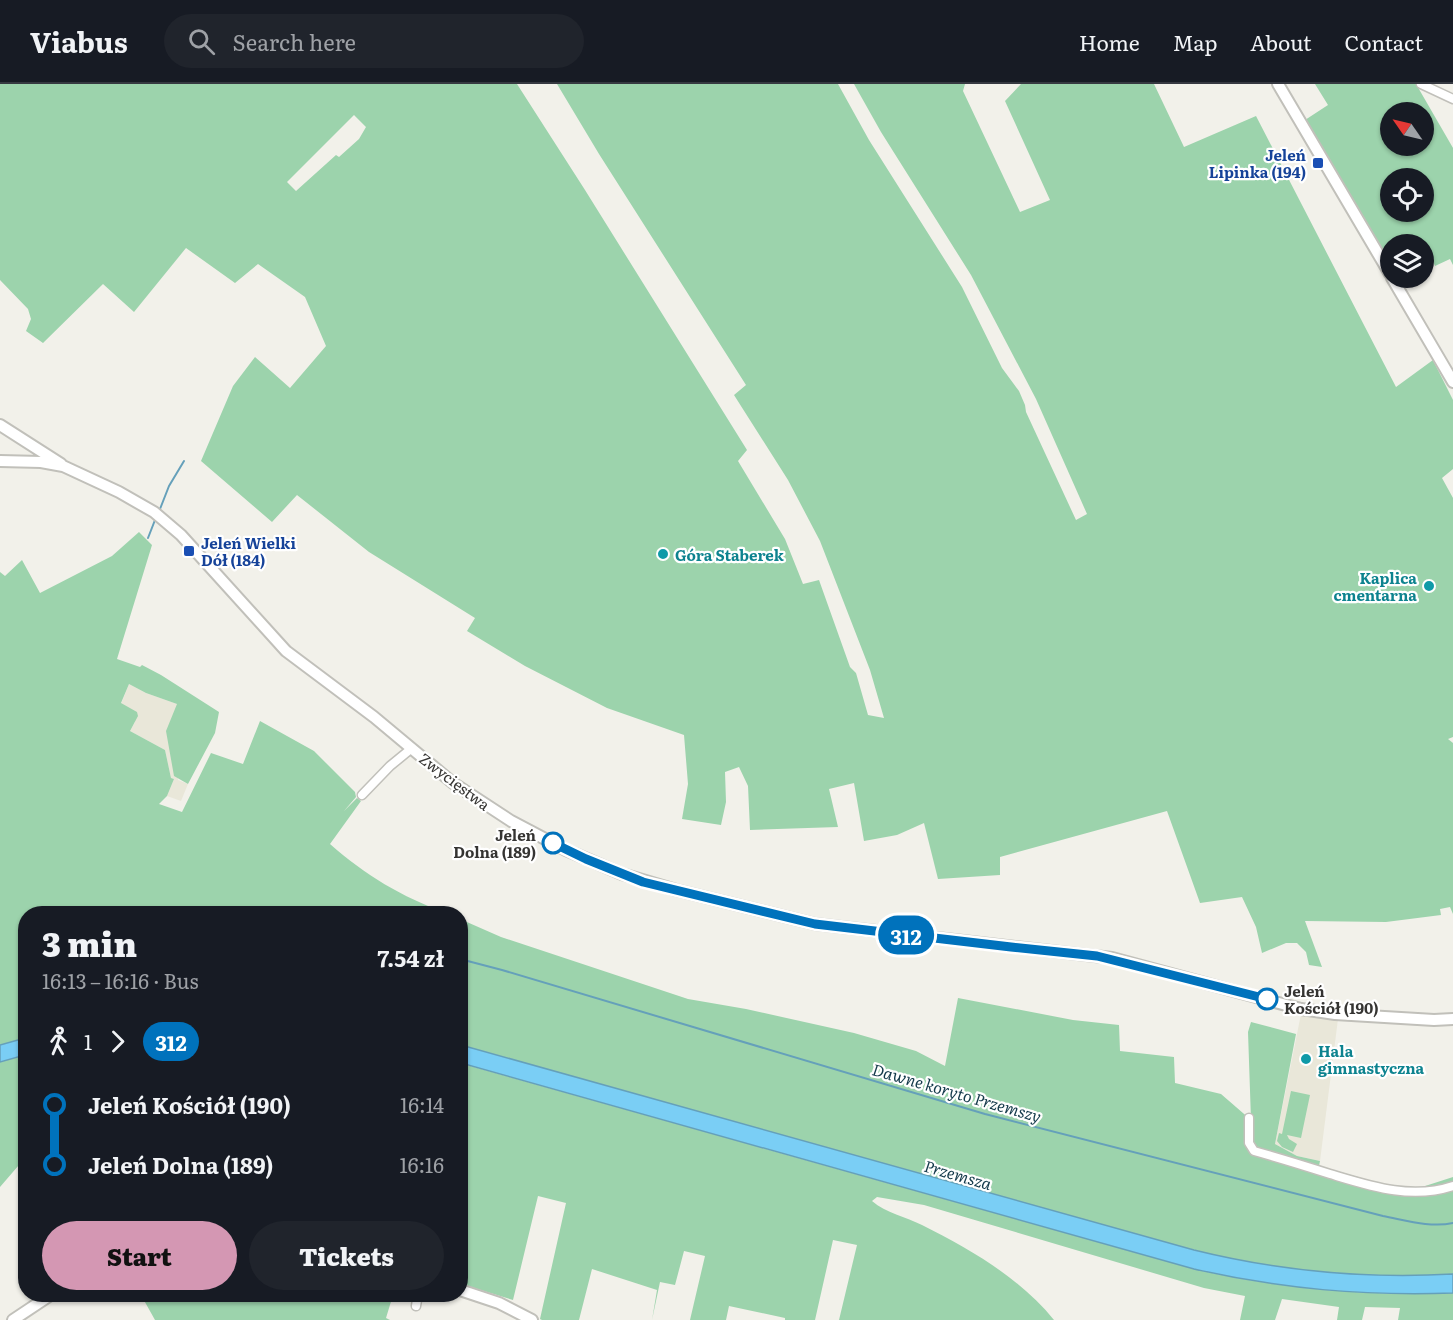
<!DOCTYPE html>
<meta charset="utf-8">
<style>
:root{--surface:#171b24;--page:#20242c;--text:#f1f3f6;--muted:#9ea1a6;--line:#363941;--accent:#d497b3}
body{margin:0;font-family:Literata,serif;background:var(--page);color:var(--text);height:100vh;display:flex;flex-direction:column;font-size:22px;white-space:nowrap}
*{box-sizing:border-box;margin:0}
p{font-size:20px;color:var(--muted)}
.icon{flex:none;width:33px;height:33px;fill:none;stroke:currentColor;stroke-width:2;stroke-linecap:round;stroke-linejoin:round}
.map{position:relative;flex:1;overflow:hidden}
.side{position:absolute;left:18px;top:822px;width:450px;height:396px;display:flex;flex-direction:column;background:var(--surface);border-radius:24px;box-shadow:0 2px 4px #0004}
.side>*{flex:none}
.badge{padding:0 12px;border-radius:20px;font-size:21px;line-height:39px}
.needle{width:39px;rotate:304deg}
.controls{position:absolute;left:1380px;top:18px;display:grid;gap:12px}
.controls a{display:grid;place-items:center;width:54px;height:54px;border-radius:50%;background:var(--surface);box-shadow:0 2px 4px #0004;font-size:30px}
.map>.badge{position:absolute;translate:-50% -50%;box-shadow:0 0 0 3px #fff}
.legs{display:flex;align-items:center;gap:9px;height:66px;padding:0 24px;font-size:20px}
.legs p{margin-inline-start:auto}
.headline{display:flex;align-items:center;justify-content:space-between;height:102px;padding:0 24px}
h1{font-size:33px;font-weight:800;line-height:45px}
.action{display:flex;gap:12px;margin-top:auto;padding:12px 24px}
.action a{flex:1;height:69px;border-radius:36px;background:var(--accent);color:#111;font-size:24px;font-weight:800;line-height:69px;text-align:center}
.action a+a{background:var(--page);color:var(--text)}
ul{padding:0 24px;list-style:none}
li{display:flex;align-items:center;gap:21px;height:60px;font-size:22px}
li i{display:grid;place-items:center;width:9px;height:100%;margin:0 8px;background:currentColor}
li i::after{content:'';width:15px;height:15px;margin:-8px;border:4px solid;border-radius:50%;background:var(--surface)}
li p{margin-inline-start:auto}
li:first-child i{background:linear-gradient(#0000 50%,currentColor 0)}
li:last-child i{background:linear-gradient(currentColor 50%,#0000 0)}
header{display:flex;align-items:center;gap:36px;box-sizing:border-box;height:84px;padding:0 30px;background:var(--surface);border-bottom:2px solid var(--line)}
header strong{font-size:28px}
nav{display:flex;gap:33px;margin-inline-start:auto;font-size:21px}
.search{width:420px;height:54px;background:var(--page);display:flex;align-items:center;gap:15px;box-sizing:border-box;padding:0 21px;border-radius:33px;color:var(--muted);font-size:22px}
.map>svg:first-child{display:block}
.built{fill:#e9e7d9}
.green{fill:#9cd3ac;fill-rule:evenodd}
.water{fill:#7acef5;stroke:#65a0ba;stroke-width:1.5}
.lines{fill:none;stroke-linecap:round;stroke-linejoin:round}
.stream{stroke:#65a0ba;stroke-width:2}
.minor-casing{stroke:#c1c0ba;stroke-width:11}
.tertiary-casing{stroke:#c1c0ba;stroke-width:14}
.minor{stroke:#fff;stroke-width:8}
.tertiary{stroke:#fff;stroke-width:10}
.line-1-casing{stroke:#fff;stroke-width:14}
.line-1{stroke:#0072bc;stroke-width:9}
.transit-dot{fill:#1a4fb4;stroke:#fff;stroke-width:2}
.culture-dot{fill:#0f9aa8;stroke:#fff;stroke-width:2}
.stop-1-dot{fill:#fff;stroke:#0072bc;stroke-width:3}
.labels{text-anchor:middle;dominant-baseline:central;stroke-width:4.5;stroke-linejoin:round;paint-order:stroke}
.transit-label{font-size:15px;font-weight:bold;fill:#164399;stroke:#fff;text-anchor:end}
.culture-label{font-size:15px;font-weight:bold;fill:#0d838f;stroke:#fff;text-anchor:start}
.street-label{font-size:15px;fill:#353432;stroke:#fff}
.stop-label{font-size:15px;font-weight:bold;fill:#353432;stroke:#fff;text-anchor:end}
.water-label{font-size:16px;font-style:italic;fill:#13394a;stroke:#fff}
</style>
<header>
<strong>Viabus</strong>
<div class="search"><svg class="icon" aria-label="search" viewBox="0 0 24 24"><circle cx="10" cy="10" r="6"/><path d="M15 15l6 6"/></svg>Search here</div>
<nav><a>Home</a><a>Map</a><a>About</a><a>Contact</a></nav>
</header>
<div class="map">
<svg width="1453" height="1236" viewBox="0 0 1453 1236">
<rect width="100%" height="100%" fill="#f2f1ea"/>
<path class="built" d="M 129,600 L 146,609 L 177,620 L 178,696 L 188,700 L 181,717 L 167,712 L 174,695 L 171,694 L 165,666 L 130,647 L 135,638 L 121,620 Z
M 1301,930 L 1338,935 L 1320,1077 L 1297,1072 L 1275,1060 Z"/>
<path class="green" d="M 0,0 L 517,0 L 585,106 L 747,366 L 738,377 L 785,455 L 803,500 L 819,496 L 850,583 L 856,589 L 868,631 L 884,634 L 870,586 L 820,457 L 788,396 L 734,311 L 746,301 L 599,70 L 557,0 L 838,0 L 869,56 L 962,203 L 1002,284 L 1019,307 L 1025,321 L 1026,328 L 1076,436 L 1087,430 L 1036,315 L 971,191 L 881,48 L 854,0 L 965,0 L 963,7 L 1020,128 L 1050,116 L 1005,17 L 1021,0 L 1154,0 L 1184,63 L 1256,32 L 1396,303 L 1433,276 L 1453,316 L 1453,385 L 1442,394 L 1453,414 L 1453,653 L 1448,655 L 1453,659 L 1453,830 L 1450,823 L 1440,825 L 1441,831 L 1386,838 L 1305,837 L 1322,883 L 1309,881 L 1306,868 L 1297,859 L 1286,859 L 1262,869 L 1256,843 L 1242,813 L 1200,819 L 1167,727 L 1000,773 L 1000,791 L 938,795 L 924,739 L 897,751 L 864,757 L 854,699 L 829,705 L 838,743 L 750,746 L 748,702 L 739,683 L 725,688 L 726,718 L 721,741 L 682,735 L 688,700 L 684,651 L 607,624 L 525,582 L 467,547 L 475,534 L 369,468 L 297,411 L 272,438 L 201,377 L 233,302 L 255,273 L 290,304 L 326,262 L 305,213 L 258,180 L 235,199 L 186,164 L 134,228 L 103,200 L 43,259 L 26,247 L 31,235 L 28,225 L 0,196 ZM 354,31 L 366,43 L 359,55 L 339,73 L 336,71 L 296,107 L 287,98 Z
M 1315,0 L 1416,0 L 1453,64 L 1453,181 L 1450,175 L 1435,182 L 1431,173 L 1424,177 L 1424,160 L 1390,160 L 1390,182 L 1305,36 L 1328,21 ZM 1390,28 L 1424,28 L 1424,62 L 1390,62 ZM 1390,94 L 1424,94 L 1424,128 L 1390,128 Z
M 139,448 L 152,461 L 117,575 L 140,583 L 142,581 L 161,591 L 219,628 L 215,649 L 188,700 L 174,692 L 166,647 L 177,620 L 146,609 L 129,600 L 121,619 L 137,628 L 138,632 L 130,647 L 165,666 L 171,694 L 174,695 L 167,712 L 159,720 L 182,728 L 211,669 L 243,680 L 260,637 L 314,667 L 355,708 L 356,713 L 344,727 L 357,714 L 361,717 L 330,760 C 365,791 402,813 446,829 L 26,830 L 25,954 L 0,961 L 0,488 L 5,492 L 22,476 L 40,509 L 112,472 Z
M 460,835 L 501,853 L 688,915 L 746,925 L 854,949 L 916,967 L 945,982 L 958,914 L 1073,936 L 1119,941 L 1120,967 L 1174,973 L 1175,999 L 1221,1010 L 1251,1036 L 1248,948 L 1251,938 L 1296,950 L 1275,1060 L 1297,1072 L 1320,1077 L 1319,1082 L 1393,1103 L 1422,1103 L 1453,1093 L 1453,1190 L 1384,1193 L 1338,1190 L 1264,1182 L 1229,1175 L 1115,1145 L 461,961 Z
M 25,971 L 25,1074 L 0,1103 L 0,978 Z
M 460,979 L 1194,1185 C 1282,1205 1363,1212 1453,1209 L 1453,1236 L 1398,1236 L 1400,1224 L 1365,1223 L 1362,1236 L 1337,1236 L 1339,1223 L 1282,1215 L 1275,1236 L 1240,1236 L 1245,1212 L 1204,1204 L 924,1121 L 877,1113 L 872,1117 C 886,1129 906,1133 922,1141 C 970,1165 1020,1194 1054,1236 L 839,1236 L 857,1161 L 833,1156 L 815,1236 L 785,1236 L 785,1234 L 729,1222 L 726,1236 L 690,1236 L 705,1172 L 684,1167 L 675,1201 L 660,1198 L 652,1236 L 657,1206 L 592,1185 L 579,1236 L 542,1236 L 540,1235 L 566,1119 L 538,1112 L 513,1216 L 461,1200 Z
M 1291,1007 L 1310,1011 L 1301,1054 L 1287,1051 L 1289,1055 L 1297,1060 L 1293,1068 L 1282,1063 L 1277,1057 L 1279,1049 L 1282,1050 Z
M 141,1211 L 141,1210 L 393,1211 L 386,1234 L 390,1236 L 155,1236 Z"/>
<path class="water" d="M 25,954 L 25,971 L 0,978 L 0,961 Z
M 461,961 L 1194,1166 C 1279,1187 1366,1195 1453,1190 L 1453,1209 C 1363,1212 1282,1205 1194,1185 L 461,979 Z"/>
<g class="lines">
<path class="stream" d="M 160,425 L 169,402 L 184,377
M 148,454 L 155,436
M 460,875 L 502,886 L 985,1030 L 1383,1132 C 1405,1136 1430,1144 1453,1139"/>
<defs>
<path id="minor" d="M 1421,0 L 1453,15
M 362,711 L 390,682 L 412,664
M 1249,1034 L 1249,1059 L 1254,1067 C 1279,1074 1305,1082 1330,1090 C 1370,1102 1411,1116 1453,1102
M 416,1222 L 418,1210"/>
<path id="tertiary" d="M 1278,0 L 1390,190
M 1392,194 L 1453,298
M 0,341 L 61,380
M 0,377 L 41,378 L 63,382 L 119,408 L 154,428 L 181,451 L 286,567 L 374,633 L 453,699 L 511,737 L 566,766 L 622,790 L 676,806 L 815,840 L 1112,874 L 1301,925 L 1335,930 L 1434,936 L 1453,935
M 460,1206 L 499,1219 L 532,1236
M 13,1236 L 52,1210"/>
</defs>
<use href="#minor" class="minor-casing"/>
<use href="#tertiary" class="tertiary-casing"/>
<use href="#minor" class="minor"/>
<use href="#tertiary" class="tertiary"/>
</g>
<g class="lines">
<defs>
<path id="line-1" d="M 553,759 L 586,775 L 643,798 L 815,840 L 1011,863 L 1097,872 L 1267,915"/>
</defs>
<use href="#line-1" class="line-1-casing"/>
<use href="#line-1" class="line-1"/>
</g>
<g class="transit-dot">
<rect x="1312" y="73" width="12" height="12" rx="3"/>
<rect x="183" y="461" width="12" height="12" rx="3"/>
</g>
<g class="culture-dot">
<circle cx="663" cy="470" r="6"/>
<circle cx="1429" cy="502" r="6"/>
<circle cx="1306" cy="975" r="6"/>
</g>
<g class="stop-1-dot">
<circle cx="553" cy="759" r="10"/>
<circle cx="1267" cy="915" r="10"/>
</g>
<g class="labels">
<g class="transit-label">
<text x="1306" y="70">Jeleń<tspan x="1306" dy="17">Lipinka (194)</tspan></text>
<text x="201" y="458" text-anchor="start">Jeleń Wielki<tspan x="201" dy="17">Dół (184)</tspan></text>
</g>
<g class="culture-label">
<text x="675" y="470">Góra Staberek</text>
<text x="1417" y="493" text-anchor="end">Kaplica<tspan x="1417" dy="17">cmentarna</tspan></text>
<text x="1318" y="966">Hala<tspan x="1318" dy="17">gimnastyczna</tspan></text>
</g>
<g class="street-label">
<text transform="translate(455 697) rotate(37)">Zwycięstwa</text>
</g>
<g class="stop-label">
<text x="536" y="750">Jeleń<tspan x="536" dy="17">Dolna (189)</tspan></text>
<text x="1284" y="906" text-anchor="start">Jeleń<tspan x="1284" dy="17">Kościół (190)</tspan></text>
</g>
<g class="water-label">
<text transform="translate(957 1008) rotate(16)">Dawne koryto Przemszy</text>
<text transform="translate(958 1090) rotate(16)">Przemsza</text>
</g>
</g>
</svg>
<div class="controls">
<a><svg class="needle" viewBox="-14 -14 28 28"><path d="M0-13l5 13h-10z" fill="#e53935"/><path d="M0 13l5-13h-10z" fill="#9ea1a6"/></svg></a>
<a><svg class="icon" aria-label="locate" viewBox="0 0 24 24"><circle cx="12" cy="12" r="6"/><path d="M12 2v4M12 18v4M2 12h4M18 12h4"/></svg></a>
<a><svg class="icon" aria-label="layers" viewBox="0 0 24 24"><path d="M12 4l9 5-9 5-9-5zM3 14l9 5 9-5"/></svg></a>
</div>
<b class="badge" style="left:906px;top:851px;background:#0072bc;color:#fff">312</b>
<section class="side">
<div class="headline"><div><h1>3 min</h1><p>16:13 – 16:16 · Bus</p></div><b>7.54 zł</b></div>
<div class="legs"><svg class="icon" aria-label="walk" viewBox="0 0 24 24"><circle cx="13" cy="4" r="2"/><path d="M13 8l-2 6 4 7M11 14l-3 7M7 12l3-4h3l4 4"/></svg>1<svg class="icon" aria-label="forward" viewBox="0 0 24 24"><path d="M9 5l7 7-7 7"/></svg><b class="badge" style="background:#0072bc;color:#fff">312</b></div>
<ul>
<li><i style="color:#0072bc"></i><b>Jeleń Kościół (190)</b><p>16:14</p></li>
<li><i style="color:#0072bc"></i><b>Jeleń Dolna (189)</b><p>16:16</p></li>
</ul>
<div class="action"><a>Start</a><a>Tickets</a></div>
</section>
</div>
